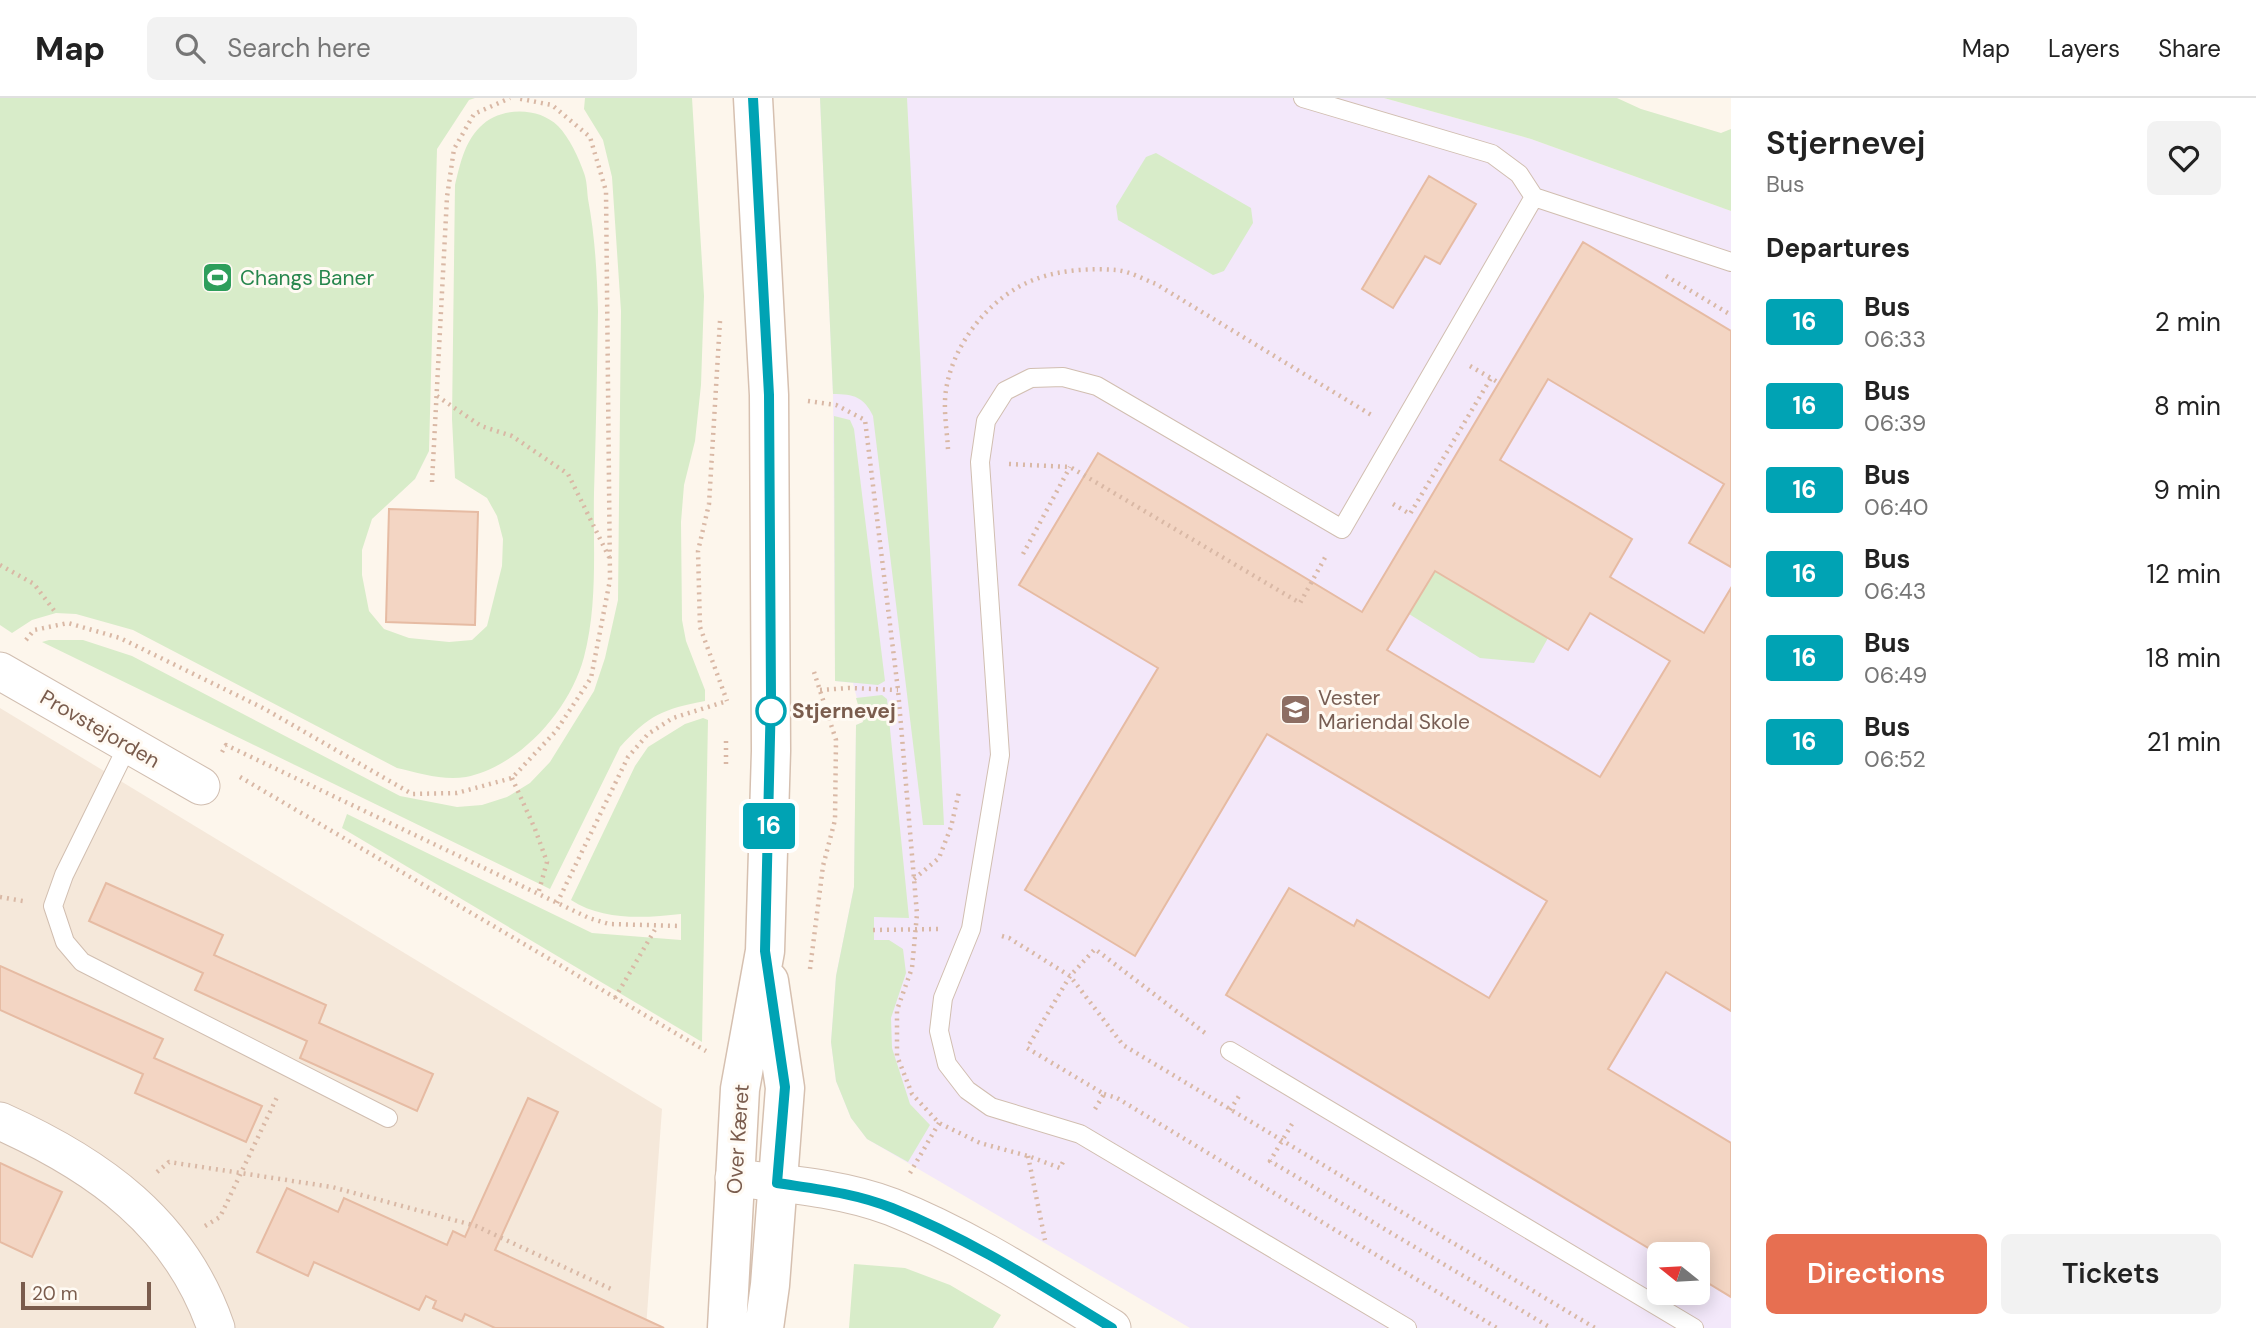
<!DOCTYPE html>
<meta charset="utf-8">
<style>
:root{--surface:#fff;--page:#f2f2f2;--text:#222;--muted:#767676;--line:#e0e0e0;--accent:#e76f51}
body{margin:0;font-family:"DM Sans",sans-serif;background:var(--page);color:var(--text);height:100vh;display:flex;flex-direction:column;font-size:26px;white-space:nowrap}
*{box-sizing:border-box;margin:0}
p{font-size:23px;color:var(--muted)}
.icon{flex:none;width:38px;height:38px;fill:none;stroke:currentColor;stroke-width:2;stroke-linecap:round;stroke-linejoin:round}
.map{position:relative;flex:1;overflow:hidden}
.details{display:flex;flex-direction:column;background:var(--surface);width:525px}
.details>*{flex:none}
.badge{padding:0 14px;border-radius:5px;font-size:24px;line-height:46px}
.needle{width:46px;rotate:288deg}
.buttons{position:absolute;left:1647px;top:1144px;display:grid;gap:14px}
.buttons a{display:grid;place-items:center;width:63px;height:63px;border-radius:10px;background:var(--surface);box-shadow:0 4px 18px #0003;font-size:35px}
.scale{position:absolute;left:21px;bottom:18px;width:130px;box-sizing:border-box;padding-left:7px;border:4px solid #7a5c4d;border-top:0;font-size:19px;line-height:24px;white-space:nowrap;color:#7a5c4d;-webkit-text-stroke:5px #fffaf3;paint-order:stroke}
.map>.badge{position:absolute;translate:-50% -50%;box-shadow:0 0 0 4px #fff}
h2{padding:0 35px;font-size:26px;line-height:63px}
.round{display:grid;place-items:center;flex:none;width:74px;height:74px;border-radius:10px;background:var(--page)}
.headline{display:flex;align-items:center;justify-content:space-between;height:119px;padding:0 35px}
h1{font-size:33px;font-weight:600;line-height:52px}
.primary-button{display:flex;gap:14px;margin-top:auto;padding:14px 35px}
.primary-button a{flex:1;height:80px;border-radius:10px;background:var(--accent);color:#fff;font-size:28px;font-weight:600;line-height:80px;text-align:center}
.primary-button a+a{background:var(--page);color:var(--text)}
ul{padding:0;list-style:none}
li{display:flex;align-items:center;gap:21px;height:84px;padding:0 35px}
li div{flex:1}
li b{display:block;font-size:26px}
li em{font-style:normal}
li .badge{min-width:77px;font-weight:700;text-align:center}
header{display:flex;align-items:center;gap:42px;box-sizing:border-box;height:98px;padding:0 35px;background:var(--surface);border-bottom:2px solid var(--line)}
header strong{font-size:33px}
nav{display:flex;gap:38px;margin-inline-start:auto;font-size:24px}
.search{width:490px;height:63px;background:var(--page);display:flex;align-items:center;gap:18px;box-sizing:border-box;padding:0 24px;border-radius:10px;color:var(--muted);font-size:26px}
main{display:flex;flex:1;min-height:0}
.map>svg:first-child{display:block}
.residential{fill:#f5e8da}
.education{fill:#f3e8fa;fill-rule:evenodd}
.green{fill:#d8ecc9}
.building{fill:#f3d5c3;stroke:#e6bba3;stroke-width:2;fill-rule:evenodd}
.lines{fill:none;stroke-linecap:round;stroke-linejoin:round}
.service-casing{stroke:#d1beb0;stroke-width:20}
.minor-casing{stroke:#d1beb0;stroke-width:39}
.secondary-casing{stroke:#d6c0b0;stroke-width:41}
.path{stroke:#d9b8a5;stroke-width:4.5;stroke-dasharray:2 5;stroke-linecap:butt}
.service{stroke:#fff;stroke-width:18}
.minor{stroke:#fff;stroke-width:37}
.secondary{stroke:#fff;stroke-width:38}
.line-casing{stroke:#fff;stroke-width:16}
.line{stroke:#00a3b4;stroke-width:10}
.stop-dot{fill:#fff;stroke:#00a3b4;stroke-width:3.5}
.labels{text-anchor:middle;dominant-baseline:central;stroke-width:6;stroke-linejoin:round;paint-order:stroke}
.leisure-label{font-size:21px;fill:#27864d;stroke:#fffaf3;text-anchor:start}
.education-label{font-size:21px;fill:#785e54;stroke:#fffaf3;text-anchor:start}
.stop-label{font-size:21px;font-weight:bold;fill:#7a5c4d;stroke:#fffaf3;text-anchor:start}
.street-label{font-size:21px;fill:#7a5c4d;stroke:#fffaf3}
</style>
<header>
<strong>Map</strong>
<div class="search"><svg class="icon" aria-label="search" viewBox="0 0 24 24"><circle cx="10" cy="10" r="6"/><path d="M15 15l6 6"/></svg>Search here</div>
<nav><a>Map</a><a>Layers</a><a>Share</a></nav>
</header>
<main>
<div class="map">
<svg width="1731" height="1230" viewBox="0 0 1731 1230">
<rect width="100%" height="100%" fill="#fdf6ec"/>
<path class="residential" d="M 0,610 L 662,1011 L 646,1230 L 0,1230 Z"/>
<path class="education" d="M 820,0 L 1384,0 L 1531,41 L 1731,113 L 1731,1230 L 1190,1230 L 867,1041 L 851,1020 L 836,983 L 831,944 L 836,878 L 854,789 L 856,627 L 863,624 L 853,585 L 835,583 L 833,296 ZM 1659,1157 L 1698,1157 L 1698,1195 L 1659,1195 Z"/>
<path class="green" d="M 0,0 L 475,0 L 469,2 L 437,51 L 429,353 L 415,381 L 372,421 L 362,452 L 362,477 L 369,513 L 384,531 L 409,540 L 449,544 L 472,542 L 487,528 L 502,468 L 503,441 L 497,418 L 487,400 L 455,380 L 452,321 L 455,87 C 460,67 464,45 480,29 C 499,9 538,8 558,28 C 569,39 579,60 584,75 C 587,83 587,92 588,101 C 595,138 597,175 598,213 C 597,273 596,334 594,395 C 593,449 598,506 584,559 C 570,612 520,668 466,679 C 443,683 419,675 397,670 L 133,532 L 76,516 L 56,515 L 32,522 L 12,535 L 0,527 Z
M 585,0 L 692,0 L 704,198 L 701,287 L 695,343 L 684,387 L 681,424 L 682,522 L 686,543 L 705,592 L 705,603 C 663,611 649,617 620,649 L 550,791 L 42,544 L 49,542 L 83,542 L 132,558 L 400,698 L 457,709 L 482,707 L 507,699 L 530,685 L 550,664 L 594,593 L 605,560 L 618,502 L 621,213 L 612,79 L 603,42 L 584,11 Z
M 820,0 L 907,0 L 944,727 L 923,727 L 873,318 C 864,299 854,296 833,296 Z
M 1384,0 L 1617,0 L 1641,11 L 1721,35 L 1731,31 L 1731,113 L 1531,41 Z
M 1156,55 L 1251,110 L 1253,125 L 1224,173 L 1213,177 L 1118,122 L 1116,108 L 1146,59 Z
M 834,318 L 850,322 L 854,331 L 885,583 L 878,587 L 835,583 Z
M 1435,473 L 1548,540 L 1534,565 L 1480,560 L 1409,516 Z
M 882,597 L 887,601 L 909,820 L 874,819 L 874,842 L 889,842 L 903,851 L 906,875 L 891,920 L 892,950 L 910,1006 L 930,1027 L 908,1064 L 867,1041 L 851,1020 L 836,983 L 831,944 L 836,878 L 854,789 L 856,627 L 863,624 L 856,600 Z
M 703,620 L 708,622 L 702,944 L 342,730 L 347,716 L 592,835 L 681,842 L 681,816 C 645,820 603,823 571,802 L 635,668 L 648,649 L 685,626 Z
M 854,1166 L 905,1170 L 950,1187 L 1001,1217 L 993,1230 L 849,1230 Z"/>
<path class="building" d="M 1429,78 L 1476,106 L 1440,166 L 1425,158 L 1393,210 L 1362,191 Z
M 1583,144 L 1731,233 L 1731,469 L 1689,445 L 1724,386 L 1548,281 L 1500,362 L 1632,441 L 1610,479 L 1704,535 L 1731,490 L 1731,913 L 1666,874 L 1608,971 L 1731,1045 L 1731,1199 L 1698,1179 L 1698,1157 L 1660,1157 L 1226,897 L 1289,790 L 1354,828 L 1357,822 L 1489,900 L 1547,803 L 1267,636 L 1135,858 L 1025,792 L 1158,570 L 1019,487 L 1098,355 L 1362,514 ZM 1435,473 L 1568,552 L 1590,515 L 1670,563 L 1600,679 L 1387,552 Z
M 389,411 L 478,414 L 475,527 L 386,524 Z
M 106,785 L 223,837 L 214,857 L 326,907 L 319,925 L 433,976 L 417,1013 L 300,960 L 307,943 L 195,892 L 203,875 L 89,823 Z
M 0,868 L 163,941 L 154,960 L 262,1008 L 246,1044 L 135,995 L 143,976 L 0,912 Z
M 528,1000 L 558,1014 L 495,1152 L 664,1230 L 495,1230 L 465,1216 L 462,1223 L 433,1210 L 436,1203 L 426,1198 L 419,1212 L 314,1164 L 308,1178 L 257,1154 L 287,1090 L 338,1114 L 344,1100 L 447,1147 L 453,1133 L 465,1139 Z
M 0,1065 L 62,1094 L 32,1159 L 0,1144 Z"/>
<g class="lines">
<defs>
<path id="service" d="M 1303,0 L 1492,56 L 1519,76 L 1534,99
M 128,647 L 64,777 L 53,808 L 65,844 L 82,864 L 388,1020
M 1230,953 L 1694,1230
M 1407,1230 L 1080,1036 L 991,1009 L 967,992 L 947,966 L 939,933 L 943,900 L 971,831 L 1000,657 L 980,364 L 986,323 L 1005,293 L 1031,280 L 1063,279 L 1097,288 L 1342,431 L 1534,99 L 1731,164"/>
<path id="minor" d="M 0,573 L 201,688
M 0,1023 C 98,1067 180,1125 216,1230
M 734,1080 C 787,1086 842,1090 892,1109 C 970,1140 1041,1187 1112,1230"/>
<path id="secondary" d="M 727,1230 L 740,991 L 765,853 L 771,653 L 769,297 L 753,0
M 764,1230 L 770,1187 L 785,990 L 769,883"/>
</defs>
<use href="#service" class="service-casing"/>
<use href="#minor" class="minor-casing"/>
<use href="#secondary" class="secondary-casing"/>
<path class="path" d="M 1666,178 L 1731,217
M 720,223 L 709,406 L 698,453 L 700,529 L 727,603
M 1470,268 L 1491,280
M 437,298 L 481,328 L 512,338 L 568,376 L 609,459
M 808,303 L 836,307 L 865,322 L 898,592 L 917,816 L 912,870 L 897,912 L 897,958 L 912,996 L 939,1025 L 980,1045 L 1028,1058 L 1060,1070 L 1063,1064
M 948,351 C 947,332 943,311 946,292 C 953,245 991,197 1036,181 C 1059,172 1092,170 1116,172 C 1129,173 1143,181 1156,186 L 1373,318
M 1009,366 L 1070,369 L 1300,505 L 1327,456
M 432,384 L 447,99 L 454,51 L 474,16 L 510,0
M 1393,406 L 1410,416 L 1491,280 L 1499,285
M 1023,456 L 1070,369
M 0,467 L 34,486 L 56,515
M 26,542 L 34,532 L 68,525 L 120,540 L 263,610 L 412,696 L 457,695 L 512,680 L 556,633 L 591,580 L 610,482 L 606,93 L 590,39 L 552,7 L 516,0
M 820,592 L 849,590 L 898,592
M 222,654 L 226,647 L 589,820 L 609,826 L 681,828
M 726,666 L 726,643
M 240,679 L 706,953
M 512,680 L 535,731 L 547,764 L 538,796
M 914,781 L 939,760 L 951,729 L 959,694
M 0,799 L 23,803
M 557,805 L 628,659 L 648,636 L 673,620 L 727,603
M 873,832 L 938,831
M 1002,838 L 1009,840 L 1070,878 L 1123,947 L 1595,1230
M 810,871 L 823,768 L 835,722 L 836,642 L 814,574
M 615,900 L 657,828
M 1104,996 L 1117,1000 L 1497,1230
M 1095,1011 L 1104,996 L 1027,950 L 1070,878 L 1095,851 L 1205,935
M 1230,1012 L 1241,995
M 1292,1026 L 1270,1063 L 1551,1230
M 1028,1058 L 1045,1142
M 157,1074 L 169,1064 L 332,1089 L 476,1128 L 611,1191
M 910,1075 L 939,1025
M 205,1128 L 220,1119 L 278,997"/>
<use href="#service" class="service"/>
<use href="#minor" class="minor"/>
<use href="#secondary" class="secondary"/>
</g>
<g class="lines">
<defs>
<path id="line" d="M 753,0 L 769,297 L 771,597 L 765,853 L 785,989 L 777,1085 C 816,1091 855,1095 892,1110 C 970,1141 1041,1187 1112,1230"/>
</defs>
<use href="#line" class="line-casing"/>
<use href="#line" class="line"/>
</g>
<defs>
<symbol id="stadium-square" viewBox="-11 -11 22 22"><rect x="-9" y="-9" width="18" height="18" rx="4" fill="#2e9e5b" stroke="#fffaf3"/><path d="M0-5a6.5 5 0 1 0 0 10a6.5 5 0 1 0 0-10ZM-3.5-1.8h7v3.6h-7Z" fill="#fff"/></symbol>
<symbol id="school-square" viewBox="-11 -11 22 22"><rect x="-9" y="-9" width="18" height="18" rx="4" fill="#8d6e63" stroke="#fffaf3"/><path d="M0-5L7-2L0 1L-7-2ZM-4 1L0 2.5L4 1V4Q0 6-4 4Z" fill="#fff"/></symbol>
</defs>
<g fill-rule="evenodd">
<use href="#stadium-square" x="200" y="162" width="35" height="35"/>
<use href="#school-square" x="1278" y="594" width="35" height="35"/>
</g>
<circle class="stop-dot" cx="771" cy="613" r="14"/>
<g class="labels">
<g class="leisure-label">
<text x="240" y="180">Changs Baner</text>
</g>
<g class="education-label">
<text x="1318" y="600">Vester<tspan x="1318" dy="24">Mariendal Skole</tspan></text>
</g>
<g class="stop-label">
<text x="792" y="613">Stjernevej</text>
</g>
<g class="street-label">
<text transform="translate(100 631) rotate(30)">Provstejorden</text>
<text transform="translate(738 1041) rotate(-86)">Over Kæret</text>
</g>
</g>
</svg>
<div class="buttons">
<a><svg class="needle" viewBox="-14 -14 28 28"><path d="M0-13l5 13h-10z" fill="#e53935"/><path d="M0 13l5-13h-10z" fill="#767676"/></svg></a>
</div>
<div class="scale">20 m</div>
<b class="badge" style="left:769px;top:728px;background:#00a3b4;color:#fff">16</b>
</div>
<section class="details">
<div class="headline"><div><h1>Stjernevej</h1><p>Bus</p></div><a class="round"><svg class="icon" aria-label="heart" viewBox="0 0 24 24"><path d="M12 20l-8-8c-3-5 5-10 8-4 3-6 11-1 8 4z"/></svg></a></div>
<h2>Departures</h2>
<ul>
<li><span class="badge" style="background:#00a3b4;color:#fff">16</span><div><b>Bus</b><p>06:33</p></div><em>2 min</em></li>
<li><span class="badge" style="background:#00a3b4;color:#fff">16</span><div><b>Bus</b><p>06:39</p></div><em>8 min</em></li>
<li><span class="badge" style="background:#00a3b4;color:#fff">16</span><div><b>Bus</b><p>06:40</p></div><em>9 min</em></li>
<li><span class="badge" style="background:#00a3b4;color:#fff">16</span><div><b>Bus</b><p>06:43</p></div><em>12 min</em></li>
<li><span class="badge" style="background:#00a3b4;color:#fff">16</span><div><b>Bus</b><p>06:49</p></div><em>18 min</em></li>
<li><span class="badge" style="background:#00a3b4;color:#fff">16</span><div><b>Bus</b><p>06:52</p></div><em>21 min</em></li>
</ul>
<div class="primary-button"><a>Directions</a><a>Tickets</a></div>
</section>
</main>
